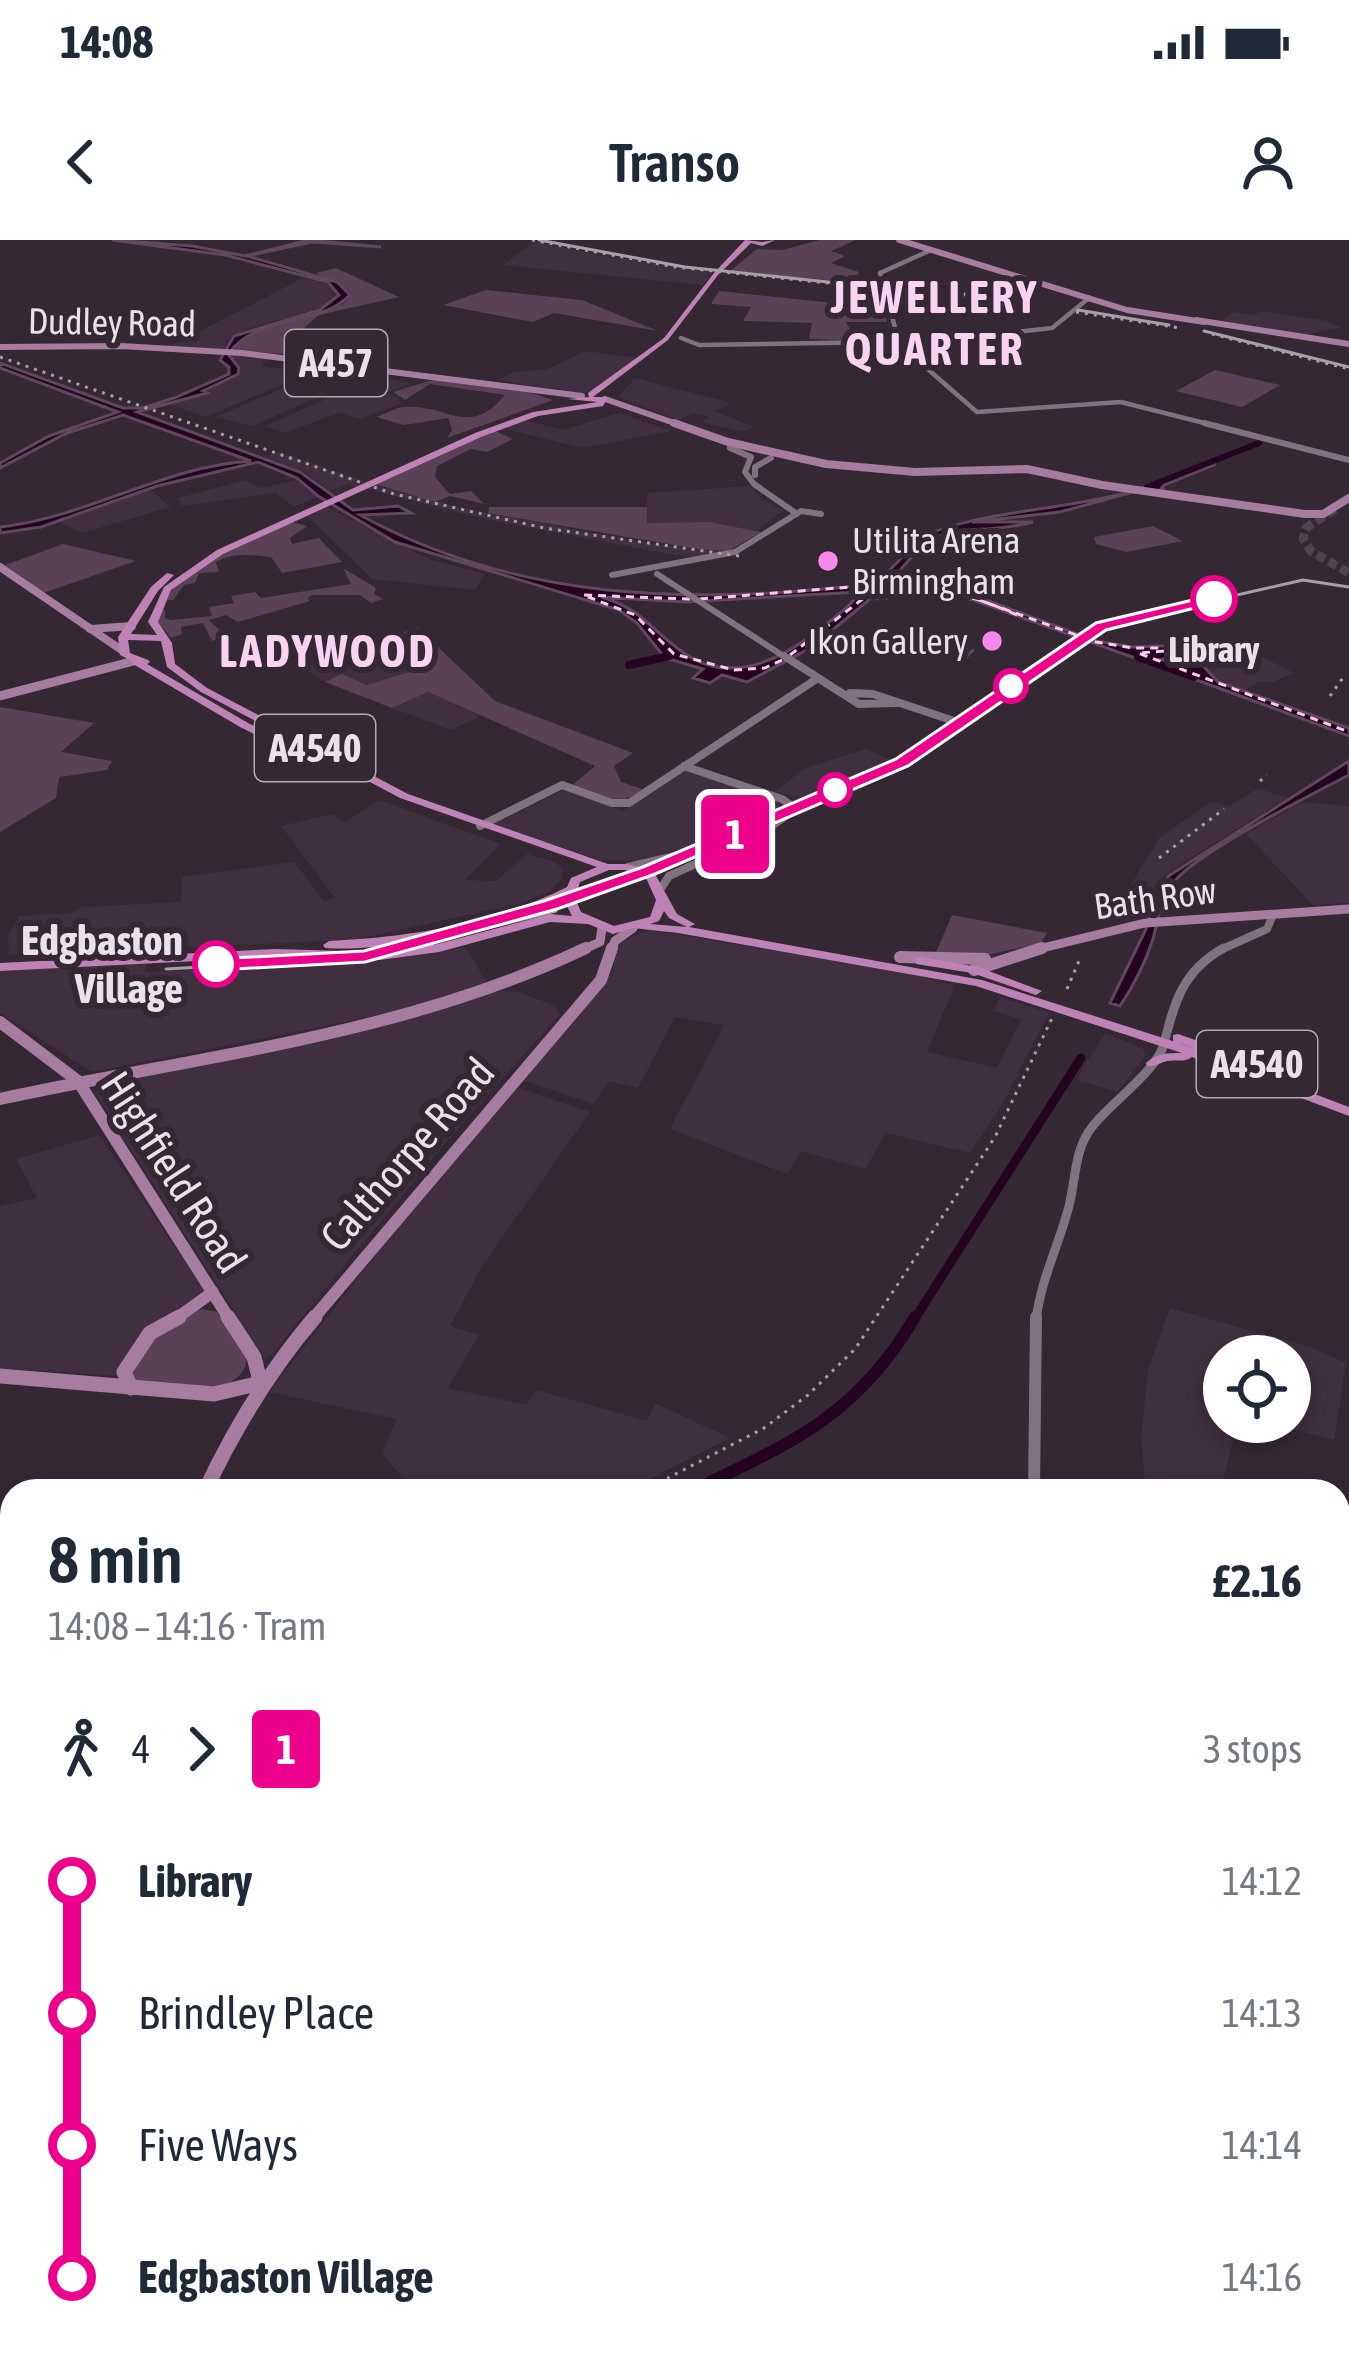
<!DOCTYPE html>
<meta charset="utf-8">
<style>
:root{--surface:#fff;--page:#f2f2f3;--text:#1f2937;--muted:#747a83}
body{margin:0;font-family:"Asap Condensed",sans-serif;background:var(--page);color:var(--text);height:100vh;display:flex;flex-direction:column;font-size:45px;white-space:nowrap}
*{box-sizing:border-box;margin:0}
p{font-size:39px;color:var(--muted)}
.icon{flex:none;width:66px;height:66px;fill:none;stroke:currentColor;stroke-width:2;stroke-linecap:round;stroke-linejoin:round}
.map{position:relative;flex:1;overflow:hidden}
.details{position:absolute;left:0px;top:1239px;width:1350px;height:888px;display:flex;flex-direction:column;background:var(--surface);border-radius:36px 36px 0 0;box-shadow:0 6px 18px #0003}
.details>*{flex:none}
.badge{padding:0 24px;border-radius:9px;font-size:42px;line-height:78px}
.controls{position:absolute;left:1203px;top:1095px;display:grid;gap:24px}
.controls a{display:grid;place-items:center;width:108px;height:108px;border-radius:50%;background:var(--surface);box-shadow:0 6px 18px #0003;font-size:60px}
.map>.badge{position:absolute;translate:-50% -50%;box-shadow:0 0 0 6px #fff}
.legs{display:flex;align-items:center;gap:18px;height:132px;padding:0 48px;font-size:39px}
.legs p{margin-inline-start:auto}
.head{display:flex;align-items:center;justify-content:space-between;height:204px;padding:0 48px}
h1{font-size:66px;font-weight:600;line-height:90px}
ul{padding:0 48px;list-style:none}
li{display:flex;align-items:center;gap:42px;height:132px;font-size:45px}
li i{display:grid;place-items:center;width:18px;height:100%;margin:0 15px;background:currentColor}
li i::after{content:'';width:30px;height:30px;margin:-15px;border:9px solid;border-radius:50%;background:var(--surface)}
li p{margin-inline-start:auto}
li:first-child i{background:linear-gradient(#0000 50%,currentColor 0)}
li:last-child i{background:linear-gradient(currentColor 50%,#0000 0)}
.status{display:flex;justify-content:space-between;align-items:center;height:84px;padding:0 60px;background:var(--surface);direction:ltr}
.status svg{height:33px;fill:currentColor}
header{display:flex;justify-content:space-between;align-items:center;height:156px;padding:0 48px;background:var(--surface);font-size:54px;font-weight:600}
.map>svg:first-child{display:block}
.built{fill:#402f3e}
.green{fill:#5a4156}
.water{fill:#240421;stroke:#60475d;stroke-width:3;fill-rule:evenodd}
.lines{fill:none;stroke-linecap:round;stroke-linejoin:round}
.stream{stroke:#60475d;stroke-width:3}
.canal-far3{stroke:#240421;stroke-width:6}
.canal-far2{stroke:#240421;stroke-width:8}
.canal-far1{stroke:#240421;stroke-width:9}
.canal{stroke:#240421;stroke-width:12}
.ferry{stroke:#fcc7f3;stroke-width:3;stroke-dasharray:8 6;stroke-linecap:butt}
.highway-tunnel{stroke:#4f444d;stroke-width:9;stroke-dasharray:9 4.5;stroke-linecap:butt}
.minor-far5{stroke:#80727e;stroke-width:4.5}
.minor-far4{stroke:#80727e;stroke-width:6}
.minor-far3{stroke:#80727e;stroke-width:8}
.minor-far2{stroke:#80727e;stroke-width:9}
.minor-far1{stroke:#80727e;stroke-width:12}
.minor{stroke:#80727e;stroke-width:15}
.major-far5{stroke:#a67ca0;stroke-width:6}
.major-far4{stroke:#a67ca0;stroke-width:8}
.major-far3{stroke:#a67ca0;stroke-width:9}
.major-far2{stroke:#a67ca0;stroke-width:12}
.major-far1{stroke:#a67ca0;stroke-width:15}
.major{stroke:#a67ca0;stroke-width:20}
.highway{fill:#bf82b7;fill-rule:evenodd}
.tram{stroke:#a99fa7;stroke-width:3}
.rail{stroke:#a99fa7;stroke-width:3;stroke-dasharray:3 6;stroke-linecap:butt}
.line-1{fill:#ec008c;stroke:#fff;stroke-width:3}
.poi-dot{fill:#f888ea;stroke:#342832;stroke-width:4.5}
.stop-1-dot{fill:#fff;stroke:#ec008c;stroke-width:6}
.labels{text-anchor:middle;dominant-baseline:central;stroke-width:12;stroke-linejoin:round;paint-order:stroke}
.far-street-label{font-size:36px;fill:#ebe2e9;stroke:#342832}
.far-poi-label{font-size:36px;fill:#ebe2e9;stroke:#342832;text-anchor:start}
.far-stop-label{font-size:36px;font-weight:bold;fill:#ebe2e9;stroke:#342832}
.shield{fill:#342832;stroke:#b4aab2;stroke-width:3}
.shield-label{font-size:39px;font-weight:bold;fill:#ebe2e9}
.stop-label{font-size:42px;font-weight:bold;fill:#ebe2e9;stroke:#342832;text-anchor:end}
.street-label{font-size:42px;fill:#ebe2e9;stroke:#342832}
.far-district-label{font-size:45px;font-weight:bold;letter-spacing:3px;fill:#fad3f3;stroke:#342832}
</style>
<div class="status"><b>14:08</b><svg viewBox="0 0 49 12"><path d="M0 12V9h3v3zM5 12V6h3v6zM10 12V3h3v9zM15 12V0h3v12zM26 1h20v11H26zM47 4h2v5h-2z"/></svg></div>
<header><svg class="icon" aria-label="back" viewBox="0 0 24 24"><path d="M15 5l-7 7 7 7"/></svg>Transo<svg class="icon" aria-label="person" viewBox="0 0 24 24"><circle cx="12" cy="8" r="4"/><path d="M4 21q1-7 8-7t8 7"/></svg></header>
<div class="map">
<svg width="1349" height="2127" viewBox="0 0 1349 2127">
<rect width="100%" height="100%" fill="#342832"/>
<path class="built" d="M 534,2 L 599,15 L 713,32 L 703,45 L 503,25 Z
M 303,38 L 334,46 L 337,58 L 324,68 L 247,89 L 226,100 L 225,110 L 171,106 Z
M 1261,71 L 1328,81 L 1341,88 L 1302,95 L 1221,82 L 1233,72 L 1255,75 Z
M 585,111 L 640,118 L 599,150 L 582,153 L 497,140 L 515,132 L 548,129 Z
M 230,114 L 270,118 L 261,126 L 305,132 L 318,129 L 206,177 L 171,165 L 235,137 L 241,128 Z
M 336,126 L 379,130 L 253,186 L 215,177 Z
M 378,136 L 411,144 L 388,152 L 403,163 L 360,179 L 339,173 L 285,193 L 265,186 Z
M 635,138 L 731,163 L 715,171 L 754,187 L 743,192 L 701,182 L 709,177 L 694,173 L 679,180 L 618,157 Z
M 619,173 L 672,191 L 582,208 L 502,188 L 525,180 L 562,190 Z
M 279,212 L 391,250 L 466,269 L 659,305 L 728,311 L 706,318 L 675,315 L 484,279 L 347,244 L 331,251 L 307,233 L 264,216 Z
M 245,240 L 261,248 L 296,240 L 317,257 L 294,267 L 276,253 L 182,266 L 178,258 Z
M 752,246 L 762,259 L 784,270 L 756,291 L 710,282 L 646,283 L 647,253 Z
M 149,249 L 171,267 L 82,293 L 57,281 Z
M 327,267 L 429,319 L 485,334 L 475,350 L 372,339 L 308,276 Z
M 400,393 L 426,427 L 367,445 L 342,434 L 325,442 L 301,427 L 305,421 Z
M 1251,411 L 1294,433 L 1273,442 L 1258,442 L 1241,453 L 1216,444 L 1206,429 Z
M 427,452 L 464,465 L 479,477 L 451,490 L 392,468 Z
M 866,509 L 895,522 L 808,559 L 774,552 L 805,528 Z
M 684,530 L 780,561 L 779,568 L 650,621 L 601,620 L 492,585 L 564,550 L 623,571 Z
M 1258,548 L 1287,558 L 1171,630 L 1156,646 L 1147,675 L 1131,667 L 1130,646 L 1159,598 L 1213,561 L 1229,567 Z
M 379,560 L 501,604 L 465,640 L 496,641 L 527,614 L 555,622 L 564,630 L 561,640 L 549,652 L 523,663 L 354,700 L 9,715 L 8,694 L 19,676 L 72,673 L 80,667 L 181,662 L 182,637 L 294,622 L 324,661 L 335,658 L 281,586 L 332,574 L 344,583 Z
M 1302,562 L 1349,566 L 1349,663 L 1313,665 L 1246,594 Z
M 649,690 L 892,730 L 955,745 L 927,812 L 997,828 L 1021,780 L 994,771 L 1000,757 L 1049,773 L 1004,862 L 970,913 L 886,893 L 865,929 L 801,911 L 787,934 L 670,889 L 724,785 L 675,777 L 638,848 L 609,841 L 594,864 L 522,840 L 611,735 L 620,702 Z
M 466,707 L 488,745 L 381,775 L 92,832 L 0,773 L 0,730 L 146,724 L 145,732 L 248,728 L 388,720 Z
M 497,750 L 519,752 L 553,765 L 560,774 L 449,899 L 266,1121 L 95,853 L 100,842 Z
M 1105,793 L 1142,808 L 1146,815 L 1117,852 L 1076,840 Z
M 516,847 L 590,872 L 483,1025 L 450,1086 L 479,1095 L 448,1148 L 526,1165 L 537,1150 L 647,1181 L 655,1163 L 730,1198 L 626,1251 L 414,1251 L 382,1214 L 396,1179 L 269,1152 L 390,997 Z
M 99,895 L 205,1051 L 136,1102 L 121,1123 L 118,1136 L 0,1128 L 0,966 L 37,958 L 16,919 Z
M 1170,1068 L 1310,1107 L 1346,1123 L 1334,1200 L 1265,1182 L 1290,1182 L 1290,1116 L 1224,1116 L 1224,1182 L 1238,1182 L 1220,1251 L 1146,1251 L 1141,1197 L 1148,1129 Z
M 0,1331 L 12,1331 L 12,1490 L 0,1494 Z
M 0,1634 L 12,1636 L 12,2115 L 111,2115 L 116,2127 L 0,2127 Z"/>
<path class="green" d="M 820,0 L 856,0 L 831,11 L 845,16 L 831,23 L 859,32 L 855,39 L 859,43 L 730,31 L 757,9 L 782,10 Z
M 336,28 L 399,57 L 319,75 L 295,96 L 311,97 L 295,109 L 299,114 L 321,117 L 333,112 L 326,117 L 232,110 L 251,93 L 343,64 L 352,54 L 316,33 Z
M 486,50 L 582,60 L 658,91 L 554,73 L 533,82 L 443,65 Z
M 719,51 L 883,68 L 887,82 L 846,82 L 853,94 L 844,100 L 809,99 L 812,83 L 743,81 L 751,67 L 711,64 Z
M 1215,130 L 1280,145 L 1242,167 L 1176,151 Z
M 439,138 L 529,152 L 553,160 L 447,198 L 452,190 L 448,178 L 404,185 L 376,177 C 385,174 396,167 405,167 C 449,164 468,199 505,155 L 430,144 L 405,160 L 393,152 Z
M 493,190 L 513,199 L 487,212 L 471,209 L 437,226 L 435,237 L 450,254 L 471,251 L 484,264 L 450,256 L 435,262 L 375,244 Z
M 489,267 L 647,267 L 647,283 L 710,282 L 761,292 L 728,311 L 698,309 L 488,273 Z
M 292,282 L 307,286 L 290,298 L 292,304 L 319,298 L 342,322 L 282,333 L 271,317 C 253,315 232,312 216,322 L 219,332 L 199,333 L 195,343 L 184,345 L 173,360 L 167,360 C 182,319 255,299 292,282 Z
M 1153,286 L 1183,301 L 1126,312 L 1096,304 L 1094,297 Z
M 63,304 L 136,321 L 43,353 L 5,325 Z
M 343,328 L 376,348 L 374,354 L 383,359 L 371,363 L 360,355 L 312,355 L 307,358 L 310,361 L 238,382 L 226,375 L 209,380 L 227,397 L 212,401 L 203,383 L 181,387 L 182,394 L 171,398 L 158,382 L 159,370 L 165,369 L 165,378 L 171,380 L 212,376 L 209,367 L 234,363 L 231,356 L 255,352 L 261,358 L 351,344 Z
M 418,388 L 495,461 L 633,513 L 614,526 L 621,542 L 645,550 L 619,562 L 570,547 L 595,526 L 428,452 L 392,468 L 325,442 L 342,434 L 367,445 L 425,427 L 400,393 Z
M 0,467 L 94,483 L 61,512 L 112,521 L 107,530 L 59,537 L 56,558 L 0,592 Z
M 952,675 L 1047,693 L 1041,703 L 992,714 L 934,717 Z
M 201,1069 L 217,1072 L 247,1117 C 243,1164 167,1144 135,1141 L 131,1136 C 136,1104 171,1079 201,1069 Z"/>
<path class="water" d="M 112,0 L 192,6 L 245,16 L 309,0 L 381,7 L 312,2 L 247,16 L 337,42 L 350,55 C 316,89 258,73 228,114 L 239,128 L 238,134 L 203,151 L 207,153 L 137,172 L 300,232 L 353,270 L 398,266 L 411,273 L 360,275 C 517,361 690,365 863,345 L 884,336 L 915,304 L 915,299 C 982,270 1056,271 1126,253 C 1152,246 1199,222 1216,224 L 1164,245 L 1161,249 L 1165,250 L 1133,252 L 1060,272 L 972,282 L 1033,282 C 960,301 950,269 897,334 L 930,339 L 1096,401 L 1132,407 L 1220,404 L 1192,414 L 1218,442 L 1349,488 L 1349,496 L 1183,435 L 1184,431 L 1159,422 L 1188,415 L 1146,422 L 939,348 L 902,345 L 873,350 L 886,358 L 870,359 L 812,407 L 747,442 L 722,435 L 710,443 L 693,438 L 703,429 L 665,418 L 637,383 L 619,370 L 395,302 L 318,256 L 297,238 L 258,222 L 157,246 L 41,287 L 0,293 L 0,287 C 86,278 164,226 251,221 L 123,175 L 67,193 L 0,228 L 0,223 L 49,196 L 118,172 L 0,128 L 0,123 L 123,168 L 143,168 L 174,158 L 229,134 L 229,127 L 220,120 L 234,96 L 320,70 L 339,55 L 328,42 L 225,15 ZM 859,352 C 854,365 828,382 813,394 C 777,422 728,444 684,413 C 649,389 643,369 601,357 L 685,362 Z
M 1349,521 L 1349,535 C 1312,554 1197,612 1174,642 C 1159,660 1158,682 1153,699 C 1145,724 1134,745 1120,766 L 1110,763 L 1146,689 L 1159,647 L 1170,635 Z"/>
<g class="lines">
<path class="stream" d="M 958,426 L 973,410"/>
<path class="canal-far3" d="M 1147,247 L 1259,203
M 932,344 L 944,338
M 1138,417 L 1143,419
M 656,419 L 672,415"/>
<path class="canal-far2" d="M 1138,417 L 1194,437
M 629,425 L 669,416"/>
<path class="canal-far1" d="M 914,1080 L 1081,818"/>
<path class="canal" d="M 692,1251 C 791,1203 857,1176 915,1077
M 0,1521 L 12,1516"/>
<path class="ferry" d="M 690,359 L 583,355 L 635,375 L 674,414 L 734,430 L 765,428 L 782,420
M 700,359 L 926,341 L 1096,402 L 1134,408 L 1206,408 L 1138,413 L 1349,492
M 790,415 L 869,354 L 866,350 C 920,341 968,353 1017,375"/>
<path class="highway-tunnel" d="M 1335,269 L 1306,288 L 1303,299 L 1311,311 L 1349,333"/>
<path class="minor-far5" d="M 681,98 L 699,105 L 881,102
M 875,102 L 900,105 L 1052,88 L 1089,58
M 899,102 L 880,33 L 931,10
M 900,105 L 977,172 L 1121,162 L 1216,186"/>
<path class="minor-far4" d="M 1204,183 L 1349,220
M 730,208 L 751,217 L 745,232 L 754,244 L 797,274
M 755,235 L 755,227 L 771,218
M 657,334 L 788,419
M 612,335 L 735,312 L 801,271 L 821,274"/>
<path class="minor-far3" d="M 784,416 L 817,437
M 850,453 L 873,454 L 960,483
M 684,526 L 782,559 L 789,564 L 784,570
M 480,586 L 562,545 L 612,563 L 629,563 L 818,438 L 859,464 L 898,463
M 628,627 L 675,616 L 799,566
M 660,650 L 669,636 L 759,595 L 800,566 L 903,524 L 960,483
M 1218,711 L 1267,689 L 1273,675"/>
<path class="minor-far2" d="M 1036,1080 C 1041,1039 1059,1005 1069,966 C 1076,939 1074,910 1092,887 C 1109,864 1157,831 1164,804 C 1174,763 1183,730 1224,708"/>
<path class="minor-far1" d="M 1034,1251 L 1036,1077"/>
<path class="minor" d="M 693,2127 L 702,2115"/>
<path class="major-far5" d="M 899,0 L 1127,70 L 1204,82
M 1196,80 L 1349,104
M 0,107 L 121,106 L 242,113 L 582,156
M 605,159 L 683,186"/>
<path class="major-far4" d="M 674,183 L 728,202 L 826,224 L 915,232 L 1027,229 L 1102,245 L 1305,274 L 1323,274 L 1349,258
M 0,327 L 123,411
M 90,389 L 132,386"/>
<path class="major-far3" d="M 0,456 L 134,421
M 580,711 L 600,702 L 602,688
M 611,711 L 615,701 L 633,688
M 1030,711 L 1145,683 L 1349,669"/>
<path class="major-far2" d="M 900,717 L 985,719
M 974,730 L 1042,708
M 0,782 L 78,841 L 230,1080
M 0,859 C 198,816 401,796 586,708
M 174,1080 L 213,1052
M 312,1080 L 601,740 L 612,708"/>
<path class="major-far1" d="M 228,1077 L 254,1117 L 260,1141
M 0,1136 L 214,1154 L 260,1143
M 131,1148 L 124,1132 L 150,1093 L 179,1077
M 205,1251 C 235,1187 269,1131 315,1077"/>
<path class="major" d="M 125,2115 L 129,2127"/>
<path class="highway" d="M 745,0 L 762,2 L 775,0 L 762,6 L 751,3 L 718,35 L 668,100 L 593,157 L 608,157 L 603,166 L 538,176 L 481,197 L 223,314 L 171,350 L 158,382 L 172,403 L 175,424 L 207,448 L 408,554 L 608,624 L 628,624 L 655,634 L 677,674 L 695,684 L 689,687 L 982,740 L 1185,805 L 1349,867 L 1349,876 L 1192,817 C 1184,823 1176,819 1167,821 C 1159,823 1156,827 1147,826 L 1146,823 C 1156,813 1168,813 1182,813 L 976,746 L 678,693 L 633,688 L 613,694 L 588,684 L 550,682 L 439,712 L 380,720 L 275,717 L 0,731 L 0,723 L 275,709 L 380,712 L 438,704 L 550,674 L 572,676 L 563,658 C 509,687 386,713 325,708 L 323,705 L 329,701 C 411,697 493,684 567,647 L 571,638 L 597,627 L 400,558 L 201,452 L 167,427 L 161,401 L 128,400 L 130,413 L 148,420 L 150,422 L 147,424 L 248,483 L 356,538 L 347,540 L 240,487 L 133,424 L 132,421 L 120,415 L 118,397 L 151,347 L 167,333 L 174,335 L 158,351 L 131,394 L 157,395 L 148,382 L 164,347 L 217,310 L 475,193 L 533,172 L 598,162 L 568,159 L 589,157 L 588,153 L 664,98 L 714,33 ZM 609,630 L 627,630 L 646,638 L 656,660 L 650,677 L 614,686 L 581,672 L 575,658 L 580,642 ZM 664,671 L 669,678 L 687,687 L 650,684 L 659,681 Z
M 920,717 L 978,727 L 1042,751 L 1036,755 L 972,733 L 916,724 L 916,718 Z
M 1178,794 L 1301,837 L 1303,840 L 1296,844 L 1291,843 L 1173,801 L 1173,795 Z"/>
<path class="tram" d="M 539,0 L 685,27 L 875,47
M 963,54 L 1006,59
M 1078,70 L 1169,85
M 1204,91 L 1349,127
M 649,631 L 902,523 L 1101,386 L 1303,340 L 1349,347
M 166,729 L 368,718 L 556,671"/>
<path class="rail" d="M 532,0 L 676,27 L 875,48
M 961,56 L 1003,61
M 1076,72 L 1180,88
M 1212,94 L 1349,129
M 0,117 L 394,254 L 544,288 L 739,316
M 1330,456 L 1345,435
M 1260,541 L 1267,535
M 1159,618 L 1224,569
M 1067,749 L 1081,716
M 643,1251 L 764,1188 L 808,1155 L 855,1109 L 995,897 L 1054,774
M 0,1501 L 12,1497"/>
</g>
<path class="line-1" d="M 1214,355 L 1219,362 L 1106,390 L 908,526 L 655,634 L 557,669 L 365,722 L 216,730 L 207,724 L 216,719 L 364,711 L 544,661 L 643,627 L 896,519 L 1096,383 Z"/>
<g class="poi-dot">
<circle cx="828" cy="321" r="12"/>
<circle cx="992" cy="401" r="12"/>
</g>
<g class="stop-1-dot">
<circle cx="1214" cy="359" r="21"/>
<circle cx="1011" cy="446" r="15"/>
<circle cx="835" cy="550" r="15"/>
<circle cx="216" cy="724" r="21"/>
</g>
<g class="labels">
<g class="far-street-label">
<text transform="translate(112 82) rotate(1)">Dudley Road</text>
<text transform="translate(1155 658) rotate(-8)">Bath Row</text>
</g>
<g class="far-poi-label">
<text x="852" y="300">Utilita Arena<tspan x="852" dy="41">Birmingham</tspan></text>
<text x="968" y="401" text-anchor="end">Ikon Gallery</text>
</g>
<g class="far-stop-label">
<text x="1214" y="409">Library</text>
</g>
<g class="shield">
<rect x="285" y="90" width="102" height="66" rx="9"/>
<rect x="255" y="475" width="120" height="66" rx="9"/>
<rect x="1197" y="791" width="120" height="66" rx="9"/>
</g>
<g class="shield-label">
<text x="336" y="123">A457</text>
<text x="315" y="508">A4540</text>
<text x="1257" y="824">A4540</text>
</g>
<g class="stop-label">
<text x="183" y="700">Edgbaston<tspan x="183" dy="48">Village</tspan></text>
</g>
<g class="street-label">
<text transform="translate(407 914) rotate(-49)">Calthorpe Road</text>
<text transform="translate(174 932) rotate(57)">Highfield Road</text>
</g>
<g class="far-district-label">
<text x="935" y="57">JEWELLERY<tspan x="935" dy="52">QUARTER</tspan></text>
<text x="328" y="411">LADYWOOD</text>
</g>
</g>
</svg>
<div class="controls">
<a><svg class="icon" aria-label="locate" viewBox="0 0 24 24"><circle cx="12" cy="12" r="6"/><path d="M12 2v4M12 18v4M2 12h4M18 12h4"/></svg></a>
</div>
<b class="badge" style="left:735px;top:594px;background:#ec008c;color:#fff">1</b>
<section class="details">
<div class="head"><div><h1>8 min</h1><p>14:08 – 14:16 · Tram</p></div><b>£2.16</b></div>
<div class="legs"><svg class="icon" aria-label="walk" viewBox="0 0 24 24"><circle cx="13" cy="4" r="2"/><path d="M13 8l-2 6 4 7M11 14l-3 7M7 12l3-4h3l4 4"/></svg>4<svg class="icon" aria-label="forward" viewBox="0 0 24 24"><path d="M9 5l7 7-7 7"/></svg><b class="badge" style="background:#ec008c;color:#fff">1</b><p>3 stops</p></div>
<ul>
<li><i style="color:#ec008c"></i><b>Library</b><p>14:12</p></li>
<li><i style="color:#ec008c"></i><span>Brindley Place</span><p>14:13</p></li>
<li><i style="color:#ec008c"></i><span>Five Ways</span><p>14:14</p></li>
<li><i style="color:#ec008c"></i><b>Edgbaston Village</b><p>14:16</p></li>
</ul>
</section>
</div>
